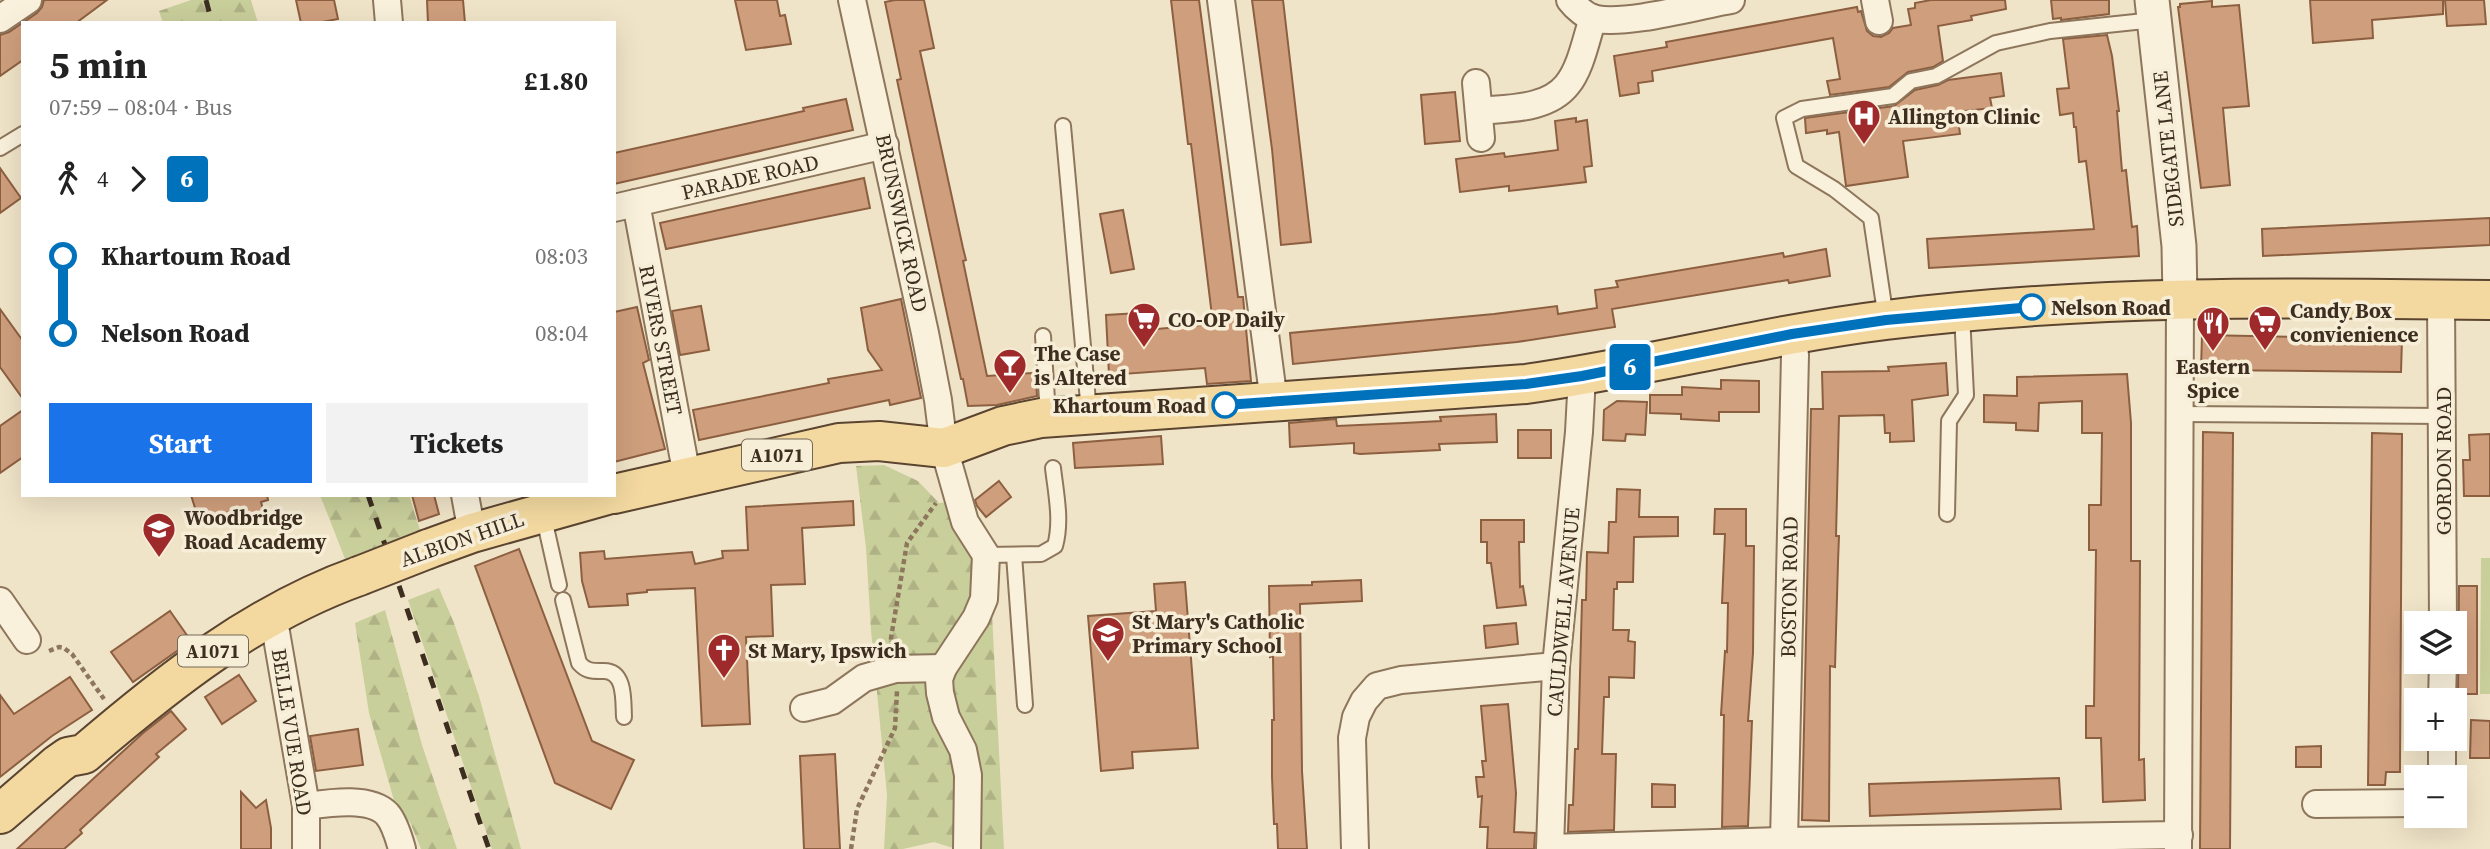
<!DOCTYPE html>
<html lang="en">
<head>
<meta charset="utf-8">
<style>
	body { margin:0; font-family:"Source Serif 4",serif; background:#f2f2f2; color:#222; height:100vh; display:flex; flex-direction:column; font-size:26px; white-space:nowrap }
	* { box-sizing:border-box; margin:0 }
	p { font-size:23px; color:#767676 }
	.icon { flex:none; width:38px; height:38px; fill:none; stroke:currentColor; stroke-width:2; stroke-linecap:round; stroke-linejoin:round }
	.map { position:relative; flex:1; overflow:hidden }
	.panel { position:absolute; left:21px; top:21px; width:595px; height:476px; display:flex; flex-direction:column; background:#fff; border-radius:0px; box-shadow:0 7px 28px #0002 }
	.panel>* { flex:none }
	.badge { padding:0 14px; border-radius:5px; font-size:24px; line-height:46px }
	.tools { position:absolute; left:2404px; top:611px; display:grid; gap:14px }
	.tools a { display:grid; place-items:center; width:63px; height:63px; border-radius:0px; background:#fff; box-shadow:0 7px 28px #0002; font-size:35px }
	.map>.badge { position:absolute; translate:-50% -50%; box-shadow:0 0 0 4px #fff }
	.legs { display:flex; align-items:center; gap:10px; height:77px; padding:0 28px; font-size:23px }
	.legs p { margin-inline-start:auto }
	.headline { display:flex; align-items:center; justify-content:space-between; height:119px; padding:0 28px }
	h1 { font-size:38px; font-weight:700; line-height:52px }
	.button { display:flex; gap:14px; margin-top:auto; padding:14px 28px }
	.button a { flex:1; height:80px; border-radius:0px; background:#1a73e8; color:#fff; font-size:28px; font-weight:700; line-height:80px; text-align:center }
	.button a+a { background:#f2f2f2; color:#222 }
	ul { padding:0 28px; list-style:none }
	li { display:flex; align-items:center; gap:24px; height:77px; font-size:26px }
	li i { display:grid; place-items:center; width:10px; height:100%; margin:0 9px; background:currentColor }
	li i::after { content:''; width:18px; height:18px; margin:-9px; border:5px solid; border-radius:50%; background:#fff }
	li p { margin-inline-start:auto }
	li:first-child i { background:linear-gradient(#0000 50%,currentColor 0) }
	li:last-child i { background:linear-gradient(currentColor 50%,#0000 0) }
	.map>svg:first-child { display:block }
	.forest { fill:url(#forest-firs) }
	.pitch { fill:#c9cf9b }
	.building { fill:#cf9f7d; stroke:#8d5f41; stroke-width:2 }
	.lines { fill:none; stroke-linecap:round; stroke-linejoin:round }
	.service-casing { stroke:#8d765c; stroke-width:18 }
	.minor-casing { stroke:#8d765c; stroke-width:30 }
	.tertiary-casing { stroke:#8d765c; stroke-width:37 }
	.primary-casing { stroke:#5b4430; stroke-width:42 }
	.path { stroke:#8d765c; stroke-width:4.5; stroke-dasharray:5 3.5; stroke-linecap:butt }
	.service { stroke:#faf1dc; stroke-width:14 }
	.minor { stroke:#faf1dc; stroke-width:26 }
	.tertiary { stroke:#faf1dc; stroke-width:33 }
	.primary { stroke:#f3d9a0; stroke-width:38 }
	.rail { stroke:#3d2e20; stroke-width:5; stroke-dasharray:12 12; stroke-linecap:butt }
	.primary-bridge-casing { stroke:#5b4430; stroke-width:42; stroke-linecap:butt }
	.primary-bridge { stroke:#f3d9a0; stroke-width:38 }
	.line-1-casing { stroke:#fff; stroke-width:16 }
	.line-1 { stroke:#0072bc; stroke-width:10 }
	.stop-1-dot { fill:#fff; stroke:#0072bc; stroke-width:3.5 }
	.labels { text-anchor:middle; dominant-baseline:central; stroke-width:7; stroke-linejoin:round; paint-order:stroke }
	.shield { fill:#f7eed8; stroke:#756857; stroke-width:2 }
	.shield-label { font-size:19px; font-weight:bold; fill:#3d2e20 }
	.poi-label { font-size:21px; font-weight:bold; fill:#3d2e20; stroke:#f7eed8; text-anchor:start }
	.street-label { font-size:21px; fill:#3d2e20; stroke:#f7eed8 }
	.stop-label { font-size:21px; font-weight:bold; fill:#3d2e20; stroke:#f7eed8; text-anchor:start }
</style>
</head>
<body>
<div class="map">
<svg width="2490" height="849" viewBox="0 0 2490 849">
	<defs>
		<pattern id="forest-firs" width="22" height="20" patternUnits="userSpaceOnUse" patternTransform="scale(1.75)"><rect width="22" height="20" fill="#c9cf9b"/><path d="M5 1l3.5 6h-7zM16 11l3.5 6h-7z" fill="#aeb285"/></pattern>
	</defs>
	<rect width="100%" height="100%" fill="#f0e4c8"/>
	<g class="forest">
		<path d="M191 0H251L258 23H163L159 11Z"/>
		<path d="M884 465 918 481 939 503 969 499 988 535 1004 849H956L934 842 903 849H884L887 795 871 631 866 548 856 466Z"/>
		<path d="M320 495H409L420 530 345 559Z"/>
		<path d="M439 588 454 623 479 696 521 849H492L408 600Z"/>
		<path d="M385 610 422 745 457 849H421L410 822 397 811 369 713 355 623Z"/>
	</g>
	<path class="pitch" d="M2481 558H2490V694H2480Z"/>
	<g class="building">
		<path d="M44 0H107L76 23H23V60L0 76V35L9 32 37 13 42 7Z"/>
		<path d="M296 0H334L338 19 317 23H301Z"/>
		<path d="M427 0H463L465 23H428Z"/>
		<path d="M735 0H777L780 16 785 15 791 44 746 50Z"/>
		<path d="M895 0H924L934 48 920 51 963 248 966 260 963 261 987 376 1032 373V378H1036L1037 396 997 405 968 406 963 379H961L897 80 901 79 885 2Z"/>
		<path d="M1171 0H1199L1238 297H1243L1251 381 1207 384 1205 368 1109 375 1106 315 1156 312 1157 329 1201 325 1200 318 1212 316 1191 144H1188Z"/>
		<path d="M1252 0H1283L1311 242 1281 245 1272 149Z"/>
		<path d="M1931 0H2005L2006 9 1971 16 1972 20 1938 26 1943 61 1933 67 1908 72 1889 87 1830 95 1827 81 1840 79 1833 38 1652 71 1653 81 1638 83 1639 93 1620 96 1614 56 1667 47 1666 42 1857 7 1858 12 1861 11 1867 31 1873 36 1881 37 1889 33 1893 28 1911 25 1908 9 1915 8V3Z"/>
		<path d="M2051 0H2109V14L2061 20V18L2053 19Z"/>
		<path d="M2310 0H2443V14L2372 20 2373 38 2313 43Z"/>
		<path d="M2445 0H2484L2486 24 2447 26Z"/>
		<path d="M2212 1V7L2239 5 2249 106 2223 108 2230 185 2201 188 2178 7H2180V4Z"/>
		<path d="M2107 35 2112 56 2119 111H2117L2122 171 2126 170 2132 227 2137 226 2139 256 1929 268 1927 239 2094 229 2086 161 2079 162 2076 127H2074L2073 113 2060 115 2057 89 2069 88 2063 39Z"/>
		<path d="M2001 73 2004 96 1990 98 1992 108 1957 112 1960 134 1903 141 1908 177 1846 186 1839 132 1827 134V130L1806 133 1805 118 1894 106 1915 90 1938 85 1948 80Z"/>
		<path d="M1455 92 1460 141 1425 144 1421 95Z"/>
		<path d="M846 99 853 130 614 184V153L804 111 803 108Z"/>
		<path d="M1576 118V122L1587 120 1592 166 1584 167 1586 182 1509 191V186L1460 192 1456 159 1504 153 1505 157 1558 150 1555 121Z"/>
		<path d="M0 168 21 198 0 213Z"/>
		<path d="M864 178 870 208 666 249 660 223Z"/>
		<path d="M1123 210 1134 269 1111 273 1100 214Z"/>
		<path d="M2490 218V245L2263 256 2262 229Z"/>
		<path d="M1826 249 1830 276 1789 283 1788 280 1612 309 1615 327 1517 342 1293 364 1290 333 1494 314 1557 306 1558 314 1597 308 1595 290 1618 287 1616 281 1783 253 1784 257Z"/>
		<path d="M901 299 921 398 890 405 889 400 699 440 693 410 829 383 828 379 882 370 868 350 861 308Z"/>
		<path d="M701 306 709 350 680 355 672 311Z"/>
		<path d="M637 307 649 360 643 363 665 449 614 462V312Z"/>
		<path d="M0 309 23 341V399L0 367Z"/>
		<path d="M2202 335 2402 339 2401 372 2201 370Z"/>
		<path d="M1946 363 1948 395 1912 400 1914 441 1890 442V433H1885L1884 415 1839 416 1836 536H1839L1838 562 1835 667 1830 666 1829 821 1802 820 1811 409H1823L1822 372 1889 371 1888 367Z"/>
		<path d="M2127 374 2131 423V561H2140L2139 760 2144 759 2145 800 2103 802 2101 738H2086V706H2094L2096 550H2089V505H2101L2102 433H2082V401L2039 403 2038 431 2016 430V423L1984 422V395L2017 396V377Z"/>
		<path d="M1721 380 1759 381V412H1719V421L1681 419V414L1650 413V395H1682V387L1721 389Z"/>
		<path d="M1617 401 1647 402 1645 435 1626 434 1625 441 1603 440 1604 410Z"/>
		<path d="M23 410V457L0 473V426Z"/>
		<path d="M1496 414 1497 442 1439 444 1440 450 1360 454 1354 453V443L1290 447 1289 423 1336 419 1337 426 1404 423 1441 421 1440 417Z"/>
		<rect x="1518" y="430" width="33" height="28"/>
		<path d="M2203 432 2233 433 2230 849H2200Z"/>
		<path d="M2372 433 2402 434 2400 772H2386L2385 785H2368Z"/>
		<path d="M2490 434V496H2464L2463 460H2470L2469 435Z"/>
		<path d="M1161 436 1163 464 1075 468 1073 443Z"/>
		<path d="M999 481 1011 497 986 517 977 506 975 500Z"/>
		<path d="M1617 489 1640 490 1639 517H1678V536L1634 537 1633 582H1617V589H1614L1613 630H1629L1628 641 1635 642 1634 678 1609 677V697H1604L1602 754H1616L1614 830 1568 832 1569 805H1573L1575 749H1578L1582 600H1586L1587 552 1608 553 1609 522H1616Z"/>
		<path d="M191 495H267L268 500 261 502 265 517 241 524 236 510 199 521Z"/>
		<path d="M412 495H434L439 514 419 521Z"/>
		<path d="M853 501 854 525 802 528 805 584 771 585 773 636 746 637 750 724 702 726 695 588 647 590V592L627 594 628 605 589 607 582 581 580 553 604 551 605 559 692 552 695 564 723 558 722 551 748 550 746 507Z"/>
		<path d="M1715 509H1746V546H1754L1753 653 1748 721H1752L1748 826 1722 827 1724 715H1721L1725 651 1727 652 1728 603H1722L1725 534H1714Z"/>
		<path d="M1481 520H1524V542H1519L1520 587 1523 586 1526 605 1497 608 1491 563H1487V542H1481Z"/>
		<path d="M519 549 592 741 634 760 611 809 555 783 475 566Z"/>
		<path d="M1361 580 1362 601 1300 604 1302 771 1307 849H1278L1277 824H1274L1272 777V720H1274L1273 656 1270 657 1269 586 1312 585V582Z"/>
		<path d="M1185 582 1198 748 1132 752 1133 768 1101 771 1088 616 1156 611 1154 584Z"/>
		<path d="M2459 586H2477V694H2458Z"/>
		<path d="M170 611 191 641 133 682 111 652Z"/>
		<path d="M1516 623 1518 644 1486 648 1484 626Z"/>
		<path d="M239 675 256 701 222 724 205 697Z"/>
		<path d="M70 677 92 710 52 736 0 777V695L14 714Z"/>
		<path d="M1508 704 1516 793 1514 832 1535 833 1534 849H1487L1488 827H1480L1482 796 1478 797 1476 777H1484L1482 761H1486L1481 706Z"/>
		<path d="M171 711 186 729 156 754 159 757 80 830 82 833 71 843 64 849H17L143 733Z"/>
		<path d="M2471 720 2490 721V758H2470Z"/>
		<path d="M358 729 363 765 316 771 310 736Z"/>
		<path d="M2321 746V767H2296V747Z"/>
		<path d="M835 754 840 849H804L800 756Z"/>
		<path d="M2059 778 2061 809 1870 816 1869 784Z"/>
		<path d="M1652 784 1675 785V807H1652Z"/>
		<path d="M241 792 256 808 266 800 271 828V849H241Z"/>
	</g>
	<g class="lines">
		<defs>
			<g id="service">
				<path d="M1063 126 1089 412"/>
				<path d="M0 148 23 134"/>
				<path d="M1886 319 1871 218 1834 189 1796 166 1784 118 1802 109 1893 96 1911 81 1936 76 1996 43 2050 31 2154 20"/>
				<path d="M1043 336 1048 416"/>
				<path d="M2178 414 2443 416"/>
				<path d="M543 514 559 585"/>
				<path d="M1947 514 1949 421 1966 395 1962 314"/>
				<path d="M986 555 1041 554 1055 546C1062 521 1056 494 1053 468"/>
				<path d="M1014 555 1025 705"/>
				<path d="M563 600 579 663C587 672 593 671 604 671 626 671 623 702 624 717"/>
			</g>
			<g id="minor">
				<path d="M387 0 389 23"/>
				<path d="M852 0 925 333 938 400 944 448 965 522 986 555 984 599 976 618 943 668 939 679 940 693 946 717 963 750 968 775 967 849"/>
				<path d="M1221 0 1274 402"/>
				<path d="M1570 0C1576 8 1587 17 1596 19 1628 25 1696 6 1731 0"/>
				<path d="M1875 0 1879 21"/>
				<path d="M0 19 28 0"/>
				<path d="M1476 83 1481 138"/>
				<path d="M1479 111C1507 108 1547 110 1567 85 1581 68 1586 39 1593 18"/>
				<path d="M636 203 687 476"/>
				<path d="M614 208 885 145"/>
				<path d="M2441 299 2443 623"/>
				<path d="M465 495 472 533"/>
				<path d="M0 601 27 640"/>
				<path d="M270 616 276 632 306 806V849"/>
				<path d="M2442 700 2443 662"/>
				<path d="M804 708 832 701 864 678 895 669 943 668"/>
				<path d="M2442 777V738"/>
				<path d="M2316 804 2417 803"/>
				<path d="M306 806C328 803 370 796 387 814 394 822 399 838 402 849"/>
				<path d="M1784 841 1795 355 1792 334"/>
				<path d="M1550 848 1784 841 2179 835"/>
				<path d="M1355 849 1352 738 1356 717 1364 701 1377 686 1401 680 1556 666"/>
				<path d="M1550 849 1556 666 1579 432 1582 376"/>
				<path d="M2178 849 2180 298"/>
			</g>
			<path id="tertiary" d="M2152 0 2179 246 2180 298"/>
			<g id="primary">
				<path d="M614 494 839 443 879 441 944 448 1003 426 1041 418 1526 384C1647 367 1765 335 1886 320 2086 295 2289 297 2490 300"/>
				<path d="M428 549 472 533 607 495"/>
				<path d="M0 814 58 764 68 757 84 754C168 682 255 613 359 576"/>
			</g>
		</defs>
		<use href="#service" class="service-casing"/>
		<use href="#minor" class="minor-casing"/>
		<use href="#tertiary" class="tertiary-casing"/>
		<use href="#primary" class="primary-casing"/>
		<g class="path">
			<path d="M892 648 891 638 907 543 936 503"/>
			<path d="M49 651 59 647 64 648 72 654 104 699"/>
			<path d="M851 849 857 809 895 728 897 691"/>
		</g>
		<use href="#service" class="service"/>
		<use href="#minor" class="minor"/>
		<use href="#tertiary" class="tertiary"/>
		<use href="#primary" class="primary"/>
		<g class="rail">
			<path d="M206 0 212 23"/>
			<path d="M368 495 489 849"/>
		</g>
		<defs>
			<path id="primary-bridge" d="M359 576 428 549"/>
		</defs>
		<use href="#primary-bridge" class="primary-bridge-casing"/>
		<use href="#primary-bridge" class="primary-bridge"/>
	</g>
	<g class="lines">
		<defs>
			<path id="line-1" d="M1225 405 1526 384 1582 376 1792 334 1886 320 2032 307"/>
		</defs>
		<use href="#line-1" class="line-1-casing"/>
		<use href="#line-1" class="line-1"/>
	</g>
	<defs>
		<symbol id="hospital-pin" viewBox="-11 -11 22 30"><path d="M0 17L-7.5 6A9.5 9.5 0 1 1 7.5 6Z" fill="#9e2a2b" stroke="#f7eed8"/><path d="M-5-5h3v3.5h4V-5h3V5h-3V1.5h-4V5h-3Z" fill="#fff"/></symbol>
		<symbol id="supermarket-pin" viewBox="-11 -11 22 30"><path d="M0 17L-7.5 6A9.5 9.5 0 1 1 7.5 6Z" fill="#9e2a2b" stroke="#f7eed8"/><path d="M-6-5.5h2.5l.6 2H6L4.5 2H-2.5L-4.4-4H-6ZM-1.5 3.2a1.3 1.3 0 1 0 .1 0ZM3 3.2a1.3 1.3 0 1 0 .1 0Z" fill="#fff"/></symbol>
		<symbol id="restaurant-pin" viewBox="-11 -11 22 30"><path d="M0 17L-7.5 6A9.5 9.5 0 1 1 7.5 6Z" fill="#9e2a2b" stroke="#f7eed8"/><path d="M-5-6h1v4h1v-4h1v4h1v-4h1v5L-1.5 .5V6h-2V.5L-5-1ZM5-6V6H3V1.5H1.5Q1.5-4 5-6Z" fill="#fff"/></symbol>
		<symbol id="bar-pin" viewBox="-11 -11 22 30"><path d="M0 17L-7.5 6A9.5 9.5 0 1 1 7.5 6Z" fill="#9e2a2b" stroke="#f7eed8"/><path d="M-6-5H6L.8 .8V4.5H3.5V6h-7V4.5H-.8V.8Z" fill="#fff"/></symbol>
		<symbol id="school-pin" viewBox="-11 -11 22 30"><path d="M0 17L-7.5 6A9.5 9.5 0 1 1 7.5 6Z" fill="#9e2a2b" stroke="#f7eed8"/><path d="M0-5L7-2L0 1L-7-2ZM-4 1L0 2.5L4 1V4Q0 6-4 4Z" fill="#fff"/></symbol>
		<symbol id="church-pin" viewBox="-11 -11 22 30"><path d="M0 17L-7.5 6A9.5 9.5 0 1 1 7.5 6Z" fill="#9e2a2b" stroke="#f7eed8"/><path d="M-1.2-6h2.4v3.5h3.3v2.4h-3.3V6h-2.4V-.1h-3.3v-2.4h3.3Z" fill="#fff"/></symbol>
	</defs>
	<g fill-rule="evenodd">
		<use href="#hospital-pin" x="1845" y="97" width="38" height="52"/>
		<use href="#supermarket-pin" x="1125" y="300" width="38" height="52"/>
		<use href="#supermarket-pin" x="2246" y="303" width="38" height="52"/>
		<use href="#restaurant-pin" x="2194" y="304" width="38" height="52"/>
		<use href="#bar-pin" x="991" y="346" width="38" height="52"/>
		<use href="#school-pin" x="140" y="510" width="38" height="52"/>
		<use href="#school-pin" x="1089" y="614" width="38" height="52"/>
		<use href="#church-pin" x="705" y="631" width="38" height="52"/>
	</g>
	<g class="stop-1-dot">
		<circle cx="2032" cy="307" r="12"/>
		<circle cx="1225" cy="405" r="12"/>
	</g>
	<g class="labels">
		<g class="shield">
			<rect x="742" y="439.5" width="70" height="31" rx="5"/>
			<rect x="178" y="635.5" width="70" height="31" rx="5"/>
		</g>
		<g class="shield-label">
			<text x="777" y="455">A1071</text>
			<text x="213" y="651">A1071</text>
		</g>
		<g class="poi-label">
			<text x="1888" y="116">Allington Clinic</text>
			<text x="2290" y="310">Candy Box<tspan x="2290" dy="24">convienience</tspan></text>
			<text x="1168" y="319">CO-OP Daily</text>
			<text x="1034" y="353">The Case<tspan x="1034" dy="24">is Altered</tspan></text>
			<text x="2213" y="366" text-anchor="middle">Eastern<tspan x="2213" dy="24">Spice</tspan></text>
			<text x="184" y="517">Woodbridge<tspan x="184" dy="24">Road Academy</tspan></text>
			<text x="1132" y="621">St Mary's Catholic<tspan x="1132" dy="24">Primary School</tspan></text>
			<text x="748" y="650">St Mary, Ipswich</text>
		</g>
		<g class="street-label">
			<text transform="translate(2168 149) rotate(-96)">SIDEGATE LANE</text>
			<text transform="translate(750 177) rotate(-13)">PARADE ROAD</text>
			<text transform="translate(902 223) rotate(78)">BRUNSWICK ROAD</text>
			<text transform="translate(661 340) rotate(79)">RIVERS STREET</text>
			<text transform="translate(2443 461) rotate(-90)">GORDON ROAD</text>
			<text transform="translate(462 539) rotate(-19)">ALBION HILL</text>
			<text transform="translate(1789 587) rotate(-89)">BOSTON ROAD</text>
			<text transform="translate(1563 612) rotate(-85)">CAULDWELL AVENUE</text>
			<text transform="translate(292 732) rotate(81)">BELLE VUE ROAD</text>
		</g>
		<g class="stop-label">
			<text x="2051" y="307">Nelson Road</text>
			<text x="1206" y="405" text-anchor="end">Khartoum Road</text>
		</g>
	</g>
</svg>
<div class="tools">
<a><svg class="icon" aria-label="layers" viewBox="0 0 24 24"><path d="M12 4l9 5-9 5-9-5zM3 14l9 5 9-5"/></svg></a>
<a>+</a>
<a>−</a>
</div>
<b class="badge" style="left:1630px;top:367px;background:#0072bc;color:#fff">6</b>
<section class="panel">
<div class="headline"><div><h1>5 min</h1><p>07:59 – 08:04 · Bus</p></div><b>£1.80</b></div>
<div class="legs"><svg class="icon" aria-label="walk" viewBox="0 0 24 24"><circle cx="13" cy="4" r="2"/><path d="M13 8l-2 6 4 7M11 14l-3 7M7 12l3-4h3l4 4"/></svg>4<svg class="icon" aria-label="forward" viewBox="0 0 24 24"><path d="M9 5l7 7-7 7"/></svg><b class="badge" style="background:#0072bc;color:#fff">6</b></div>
<ul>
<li><i style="color:#0072bc"></i><b>Khartoum Road</b><p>08:03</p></li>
<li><i style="color:#0072bc"></i><b>Nelson Road</b><p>08:04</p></li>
</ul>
<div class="button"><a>Start</a><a>Tickets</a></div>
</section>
</div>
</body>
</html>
